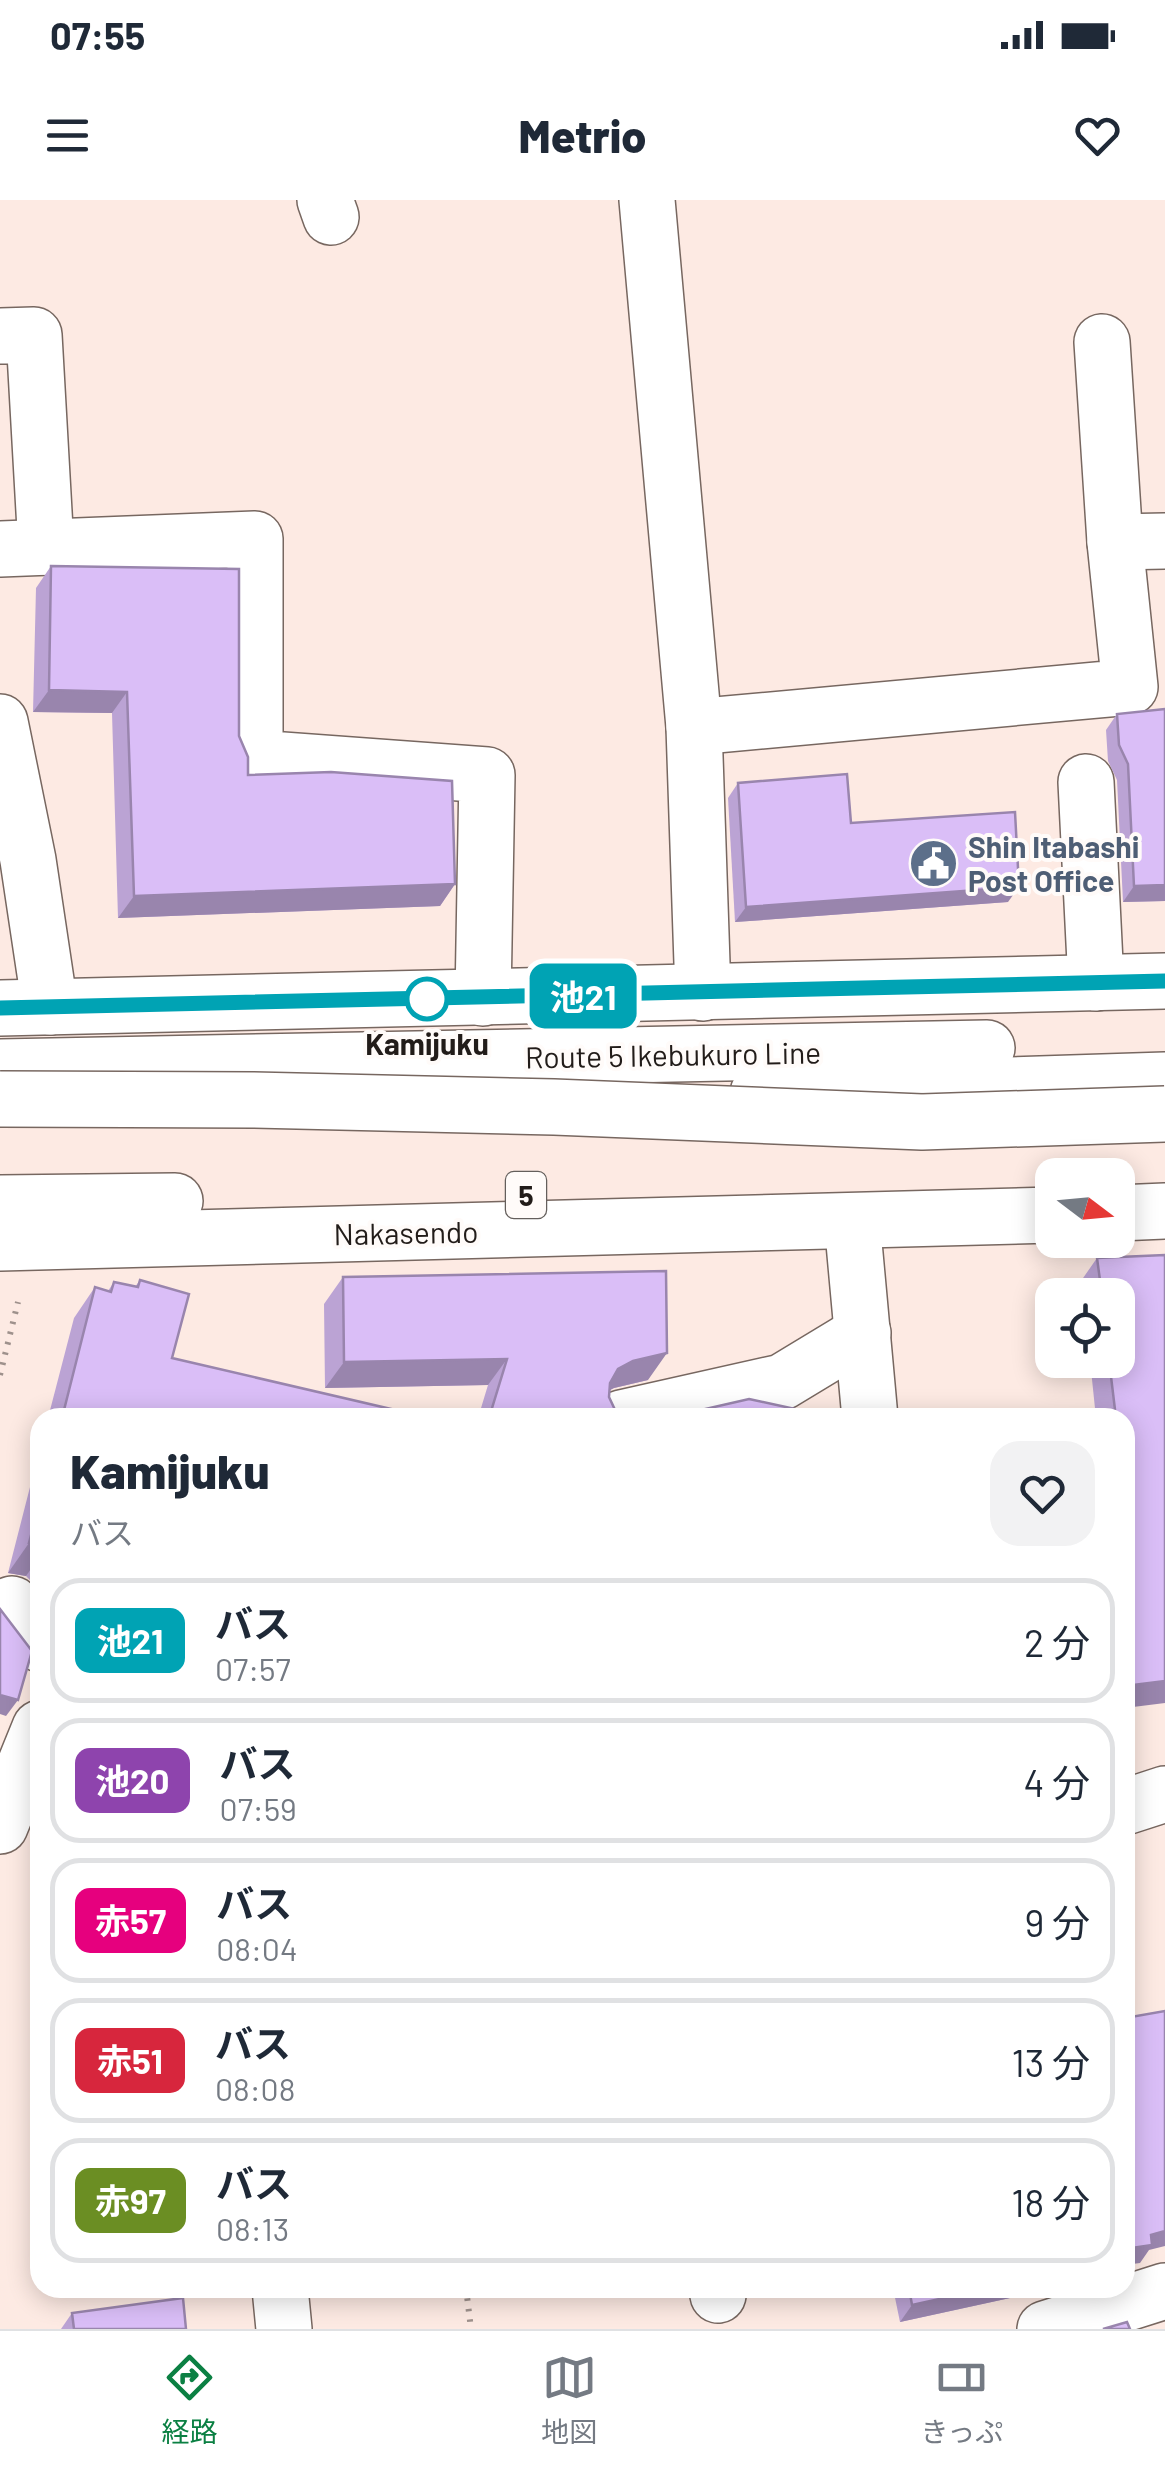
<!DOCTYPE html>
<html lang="ja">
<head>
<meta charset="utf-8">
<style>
	body { margin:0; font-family:Barlow,"Noto Sans JP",sans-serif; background:#f2f2f3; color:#1f2937; height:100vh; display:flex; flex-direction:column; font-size:38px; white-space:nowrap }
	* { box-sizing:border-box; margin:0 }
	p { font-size:32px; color:#747a83 }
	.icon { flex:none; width:55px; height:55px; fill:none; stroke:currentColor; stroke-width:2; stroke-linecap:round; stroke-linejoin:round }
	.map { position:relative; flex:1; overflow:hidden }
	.sheet { position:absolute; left:30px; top:1208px; width:1105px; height:890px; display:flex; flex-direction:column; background:#fff; border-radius:30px; box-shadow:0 5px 25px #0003 }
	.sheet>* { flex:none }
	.badge { padding:0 20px; border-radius:15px; font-size:35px; line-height:65px }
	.needle { width:65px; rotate:106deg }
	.fabs { position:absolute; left:1035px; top:958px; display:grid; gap:20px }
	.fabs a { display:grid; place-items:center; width:100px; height:100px; border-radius:20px; background:#fff; box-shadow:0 5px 25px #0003; font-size:50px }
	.map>.badge { position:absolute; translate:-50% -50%; box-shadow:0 0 0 5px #fff }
	.round { display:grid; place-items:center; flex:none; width:105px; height:105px; border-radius:30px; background:#f2f2f3 }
	.summary { display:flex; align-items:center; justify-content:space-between; height:170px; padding:0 40px }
	h1 { font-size:48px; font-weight:800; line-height:75px }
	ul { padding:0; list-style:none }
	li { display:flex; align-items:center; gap:30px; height:125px; margin:0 20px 15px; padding:0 20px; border:5px solid #e0e1e3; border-radius:30px }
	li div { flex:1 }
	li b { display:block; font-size:38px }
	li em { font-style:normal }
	li .badge { min-width:110px; font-weight:700; text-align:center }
	.status { display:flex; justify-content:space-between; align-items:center; height:70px; padding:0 50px; background:#fff; direction:ltr }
	.status svg { height:28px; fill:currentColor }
	header { display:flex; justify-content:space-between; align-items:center; height:130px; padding:0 40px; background:#fff; font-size:45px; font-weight:800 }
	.tabs { display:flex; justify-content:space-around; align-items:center; height:140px; border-top:2px solid #e0e1e3; background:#fff; font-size:28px; color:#747a83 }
	.tabs a { display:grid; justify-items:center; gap:5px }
	.tabs .on { color:#0b8043 }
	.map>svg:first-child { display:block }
	.pier { fill:#fdeae3 }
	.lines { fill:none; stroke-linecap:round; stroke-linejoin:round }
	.minor-casing { stroke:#776760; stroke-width:58 }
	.highway-casing { stroke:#776760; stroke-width:58 }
	.path { stroke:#9e918c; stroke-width:6; stroke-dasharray:2.5 8; stroke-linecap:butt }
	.minor { stroke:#fff; stroke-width:55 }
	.highway { stroke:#fff; stroke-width:55 }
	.highway-bridge-casing { stroke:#776760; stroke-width:58; stroke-linecap:butt }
	.highway-bridge { stroke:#fff; stroke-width:55 }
	.wall { fill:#bba3d4 }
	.shaded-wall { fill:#9985ad }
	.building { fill:#dabef7; stroke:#9985ad; stroke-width:2.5 }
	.line-casing { stroke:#fff; stroke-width:22 }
	.line { stroke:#00a3b4; stroke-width:15 }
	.stop-dot { fill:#fff; stroke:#00a3b4; stroke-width:5 }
	.labels { text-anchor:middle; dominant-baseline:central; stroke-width:8; stroke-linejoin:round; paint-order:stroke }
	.shield { fill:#fffbf9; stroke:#645f5c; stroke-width:2.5 }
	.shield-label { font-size:28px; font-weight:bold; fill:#221c19 }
	.service-label { font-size:30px; font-weight:bold; fill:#4e5e75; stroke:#fffbf9; text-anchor:start }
	.stop-label { font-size:30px; font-weight:bold; fill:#221c19; stroke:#fffbf9 }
	.street-label { font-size:30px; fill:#221c19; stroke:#fffbf9 }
</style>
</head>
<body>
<div class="status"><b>07:55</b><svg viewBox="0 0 49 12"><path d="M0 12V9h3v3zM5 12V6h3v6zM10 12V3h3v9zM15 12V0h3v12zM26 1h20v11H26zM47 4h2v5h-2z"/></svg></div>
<header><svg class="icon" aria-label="menu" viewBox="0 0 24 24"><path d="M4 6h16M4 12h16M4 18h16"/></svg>Metrio<svg class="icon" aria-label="heart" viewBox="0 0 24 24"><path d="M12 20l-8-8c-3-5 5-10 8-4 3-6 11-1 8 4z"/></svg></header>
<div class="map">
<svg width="1165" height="2129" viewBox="0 0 1165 2129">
	<rect width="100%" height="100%" fill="#fdeae3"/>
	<path class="pier" d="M20 729 5 919 0 924V730Z"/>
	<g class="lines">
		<defs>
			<g id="minor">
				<path d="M325 0 331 17"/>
				<path d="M647 0 694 527 703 793"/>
				<path d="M0 136 34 135 46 347"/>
				<path d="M1115 342 1165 341"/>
				<path d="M0 349 255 339V558L487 575 483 798"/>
				<path d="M0 522 28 660 50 807"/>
				<path d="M694 527 1130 487 1115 342 1102 142"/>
				<path d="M1086 582 1096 783"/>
				<path d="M852 1021 870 1218"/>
				<path d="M621 1218 782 1182 863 1133"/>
				<path d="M12 1404 40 1444"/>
				<path d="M1125 1607 1165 1594"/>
				<path d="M0 1626 40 1528"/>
				<path d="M280 2088 284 2129"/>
				<path d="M717 2088 718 2095"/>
				<path d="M1045 2129 1165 2091"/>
			</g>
			<g id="highway">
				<path d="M0 808 1165 781"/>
				<path d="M0 867 987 848"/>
				<path d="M758 893 1165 880"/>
				<path d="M0 1003 175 1001"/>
				<path d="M1118 1013 1165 1011"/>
				<path d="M0 1043 1052 1015"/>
			</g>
		</defs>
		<use href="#minor" class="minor-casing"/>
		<use href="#highway" class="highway-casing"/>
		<g class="path">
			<path d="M0 1175 18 1102"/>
			<path d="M466 2088 471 2129"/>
		</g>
		<use href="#minor" class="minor"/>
		<use href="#highway" class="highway"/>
		<defs>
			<path id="highway-bridge" d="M0 899 254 900 554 907 922 922 1165 914"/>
		</defs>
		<use href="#highway-bridge" class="highway-bridge-casing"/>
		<use href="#highway-bridge" class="highway-bridge"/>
	</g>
	<g class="wall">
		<path d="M51 366 239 536 248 575 455 684 440 706 118 718 112 513 33 512 36 388Z"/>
		<path d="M1117 514 1165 701 1123 702 1117 580 1108 561 1106 530Z"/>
		<path d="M738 583 851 623 1008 702 735 722 728 598Z"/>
		<path d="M1165 1055 1125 1218H1096L1090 1160H1118V1095H1082L1081 1081 1097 1058Z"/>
		<path d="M343 1077 648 1180 614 1188 609 1190V1197L616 1212 625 1218H478L488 1185 325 1188 324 1104Z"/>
		<path d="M140 1080 172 1158 389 1218H48L74 1118 95 1087 108 1091 114 1082 135 1087Z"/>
		<path d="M40 1248V1390L26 1376 8 1373Z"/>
		<path d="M893 2088H1056L900 2122Z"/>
		<path d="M72 2113 186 2129H61Z"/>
	</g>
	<g class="shaded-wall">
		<path d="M49 490 127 492 112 513 33 512Z"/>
		<path d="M455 684 440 706 118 718 134 696Z"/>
		<path d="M1165 685V701L1123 702 1134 686Z"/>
		<path d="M1019 687 1008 702 735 722 746 707Z"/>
		<path d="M667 1153 648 1180 614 1188 599 1196 618 1169 633 1161Z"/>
		<path d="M507 1159 488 1185 325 1188 344 1162Z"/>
		<path d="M29 1343 40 1344V1356L26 1376 8 1373Z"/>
		<path d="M1165 1481V1503L1125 1508V1486Z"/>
		<path d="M0 1495 18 1500 6 1516 0 1514Z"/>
		<path d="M1165 2031V2046L1149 2050 1140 2063 1125 2065V2049L1151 2035Z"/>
		<path d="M990 2088H1056L900 2122 912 2105Z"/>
	</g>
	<g class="building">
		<path d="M51 366 239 369V536L248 557V575L331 572 452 581 455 684 134 696 127 492 49 490Z"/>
		<path d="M1165 509V685L1134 686 1128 564 1119 545 1117 514Z"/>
		<path d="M847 574 851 623 1015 612 1019 687 746 707 738 583Z"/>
		<path d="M1165 1055V1481L1125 1486V1218H1116L1109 1160H1118V1095H1102L1097 1058Z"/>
		<path d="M666 1071 667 1153 633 1161 618 1169 610 1183 609 1197 616 1212 625 1218H489L507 1159 344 1162 343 1077Z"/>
		<path d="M140 1080 189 1094 172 1158 391 1209 389 1218H62L95 1087 111 1092 114 1082 138 1087Z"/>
		<path d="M749 1199 804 1211 802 1218H666Z"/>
		<path d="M40 1301V1344L29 1343Z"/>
		<path d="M0 1409 32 1451 18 1500 0 1495Z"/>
		<path d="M1165 1811V2031L1151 2035 1152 2045 1125 2049V1818Z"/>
		<path d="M909 2088H990L912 2105Z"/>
		<path d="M183 2098 186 2129H74L72 2113Z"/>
		<path d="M1127 2122 1130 2129H1103Z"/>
	</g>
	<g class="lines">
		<defs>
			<path id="line" d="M0 808 1165 781"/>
		</defs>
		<use href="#line" class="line-casing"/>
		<use href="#line" class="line"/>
	</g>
	<defs>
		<symbol id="civic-disc" viewBox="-11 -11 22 22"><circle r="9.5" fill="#5c6f8a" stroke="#fffbf9"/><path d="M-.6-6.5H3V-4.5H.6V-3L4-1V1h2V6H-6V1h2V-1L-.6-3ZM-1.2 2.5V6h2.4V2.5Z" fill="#fff"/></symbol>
	</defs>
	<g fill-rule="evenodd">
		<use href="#civic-disc" x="906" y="636" width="55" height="55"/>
	</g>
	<circle class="stop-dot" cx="427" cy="799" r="20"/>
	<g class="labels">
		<rect class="shield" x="506" y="972" width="40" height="46" rx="8"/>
		<g class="shield-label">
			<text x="526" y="995">5</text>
		</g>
		<g class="service-label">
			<text x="968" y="646">Shin Itabashi<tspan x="968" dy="34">Post Office</tspan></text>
		</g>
		<g class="stop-label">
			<text x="427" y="843">Kamijuku</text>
		</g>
		<g class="street-label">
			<text transform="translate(673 854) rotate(-1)">Route 5 Ikebukuro Line</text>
			<text transform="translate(406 1032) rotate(-1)">Nakasendo</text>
		</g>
	</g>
</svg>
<div class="fabs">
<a><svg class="needle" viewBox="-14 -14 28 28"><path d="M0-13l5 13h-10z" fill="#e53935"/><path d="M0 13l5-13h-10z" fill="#747a83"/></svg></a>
<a><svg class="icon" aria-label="locate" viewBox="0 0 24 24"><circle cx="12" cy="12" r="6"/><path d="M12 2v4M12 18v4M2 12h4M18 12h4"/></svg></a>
</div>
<b class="badge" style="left:583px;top:796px;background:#00a3b4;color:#fff">池21</b>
<section class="sheet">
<div class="summary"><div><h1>Kamijuku</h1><p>バス</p></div><a class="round"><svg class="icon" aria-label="heart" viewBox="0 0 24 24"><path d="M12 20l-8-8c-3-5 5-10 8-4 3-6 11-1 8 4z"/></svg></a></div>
<ul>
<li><span class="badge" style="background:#00a3b4;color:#fff">池21</span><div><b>バス</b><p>07:57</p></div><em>2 分</em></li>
<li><span class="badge" style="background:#8e44ad;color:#fff">池20</span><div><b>バス</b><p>07:59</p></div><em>4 分</em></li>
<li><span class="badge" style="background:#e6007e;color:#fff">赤57</span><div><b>バス</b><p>08:04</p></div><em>9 分</em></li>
<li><span class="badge" style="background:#d7263d;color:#fff">赤51</span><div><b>バス</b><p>08:08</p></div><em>13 分</em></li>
<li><span class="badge" style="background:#6b8e23;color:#fff">赤97</span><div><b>バス</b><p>08:13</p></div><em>18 分</em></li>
</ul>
</section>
</div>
<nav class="tabs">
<a class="on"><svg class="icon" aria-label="directions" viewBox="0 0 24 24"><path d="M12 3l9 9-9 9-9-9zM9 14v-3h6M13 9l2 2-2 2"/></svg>経路</a>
<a><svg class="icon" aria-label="map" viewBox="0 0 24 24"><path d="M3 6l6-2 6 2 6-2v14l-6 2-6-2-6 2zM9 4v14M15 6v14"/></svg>地図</a>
<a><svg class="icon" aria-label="tickets" viewBox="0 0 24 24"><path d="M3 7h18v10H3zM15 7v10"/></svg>きっぷ</a>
</nav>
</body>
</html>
